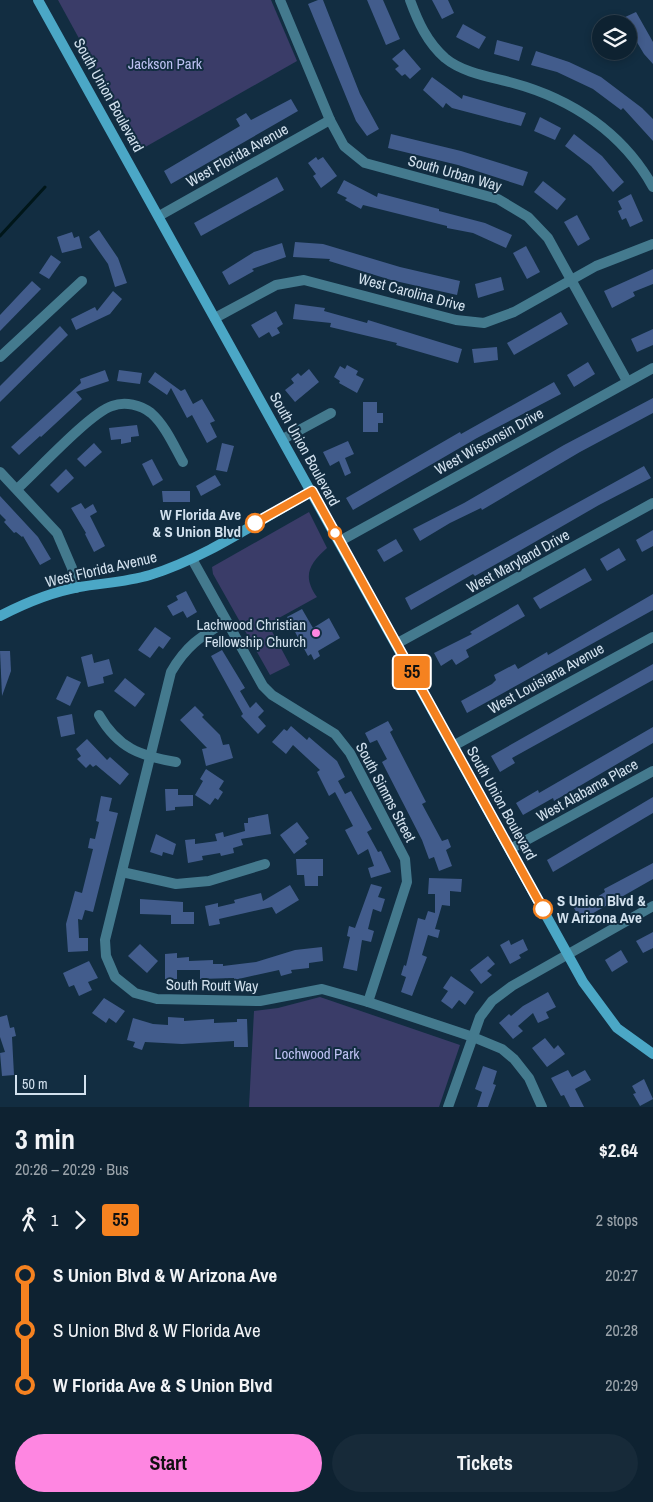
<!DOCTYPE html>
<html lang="en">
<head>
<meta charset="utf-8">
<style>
	body { margin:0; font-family:"Archivo Narrow",sans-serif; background:#172a39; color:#f1f3f6; height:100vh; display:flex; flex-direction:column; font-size:19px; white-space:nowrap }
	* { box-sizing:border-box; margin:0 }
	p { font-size:16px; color:#9ba4ab }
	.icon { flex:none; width:28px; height:28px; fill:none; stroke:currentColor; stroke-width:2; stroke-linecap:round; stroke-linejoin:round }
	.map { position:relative; height:1107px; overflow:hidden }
	.details { display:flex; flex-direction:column; background:#0e2231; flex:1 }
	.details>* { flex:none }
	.badge { padding:0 10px; border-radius:4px; font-size:18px; line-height:32px }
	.tools { position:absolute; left:592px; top:15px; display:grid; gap:10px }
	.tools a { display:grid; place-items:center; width:45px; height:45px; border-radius:50%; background:#0e2231; box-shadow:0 2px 8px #0003,0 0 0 1px #2e3f4d; font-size:25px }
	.scale { position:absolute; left:15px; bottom:12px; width:71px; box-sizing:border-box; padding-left:5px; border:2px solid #d2e1ee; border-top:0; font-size:14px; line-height:18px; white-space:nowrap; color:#d2e1ee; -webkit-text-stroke:4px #122d41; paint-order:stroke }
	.map>.badge { position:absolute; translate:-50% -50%; box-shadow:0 0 0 2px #fff }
	.legs { display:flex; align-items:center; gap:8px; height:55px; padding:0 15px; font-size:16px }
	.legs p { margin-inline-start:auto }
	.head { display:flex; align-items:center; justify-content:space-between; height:85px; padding:0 15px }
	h1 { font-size:28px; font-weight:800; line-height:38px }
	.cta { display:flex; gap:10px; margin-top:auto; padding:10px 15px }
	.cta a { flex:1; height:58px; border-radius:30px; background:#fe86e1; color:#111; font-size:20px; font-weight:800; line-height:58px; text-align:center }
	.cta a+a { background:#172a39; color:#f1f3f6 }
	ul { padding:0 15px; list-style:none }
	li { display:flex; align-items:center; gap:18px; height:55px; font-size:19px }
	li i { display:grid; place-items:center; width:8px; height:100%; margin:0 6px; background:currentColor }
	li i::after { content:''; width:12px; height:12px; margin:-6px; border:4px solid; border-radius:50%; background:#0e2231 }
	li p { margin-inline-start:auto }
	li:first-child i { background:linear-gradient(#0000 50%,currentColor 0) }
	li:last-child i { background:linear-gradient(currentColor 50%,#0000 0) }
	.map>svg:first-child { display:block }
	.green { fill:#3a3c68 }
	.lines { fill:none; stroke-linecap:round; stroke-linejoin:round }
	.stream { stroke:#001619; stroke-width:3 }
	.building { fill:#425c8c }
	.street { stroke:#447a8e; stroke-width:10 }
	.secondary { stroke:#4ba7c6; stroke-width:10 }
	.line-1-casing { stroke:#fff; stroke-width:11 }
	.line-1 { stroke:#f58220; stroke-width:8 }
	.stop-1-dot { fill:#fff; stroke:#f58220; stroke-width:2.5 }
	.poi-dot { fill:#fe86e1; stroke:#122d41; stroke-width:2 }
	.labels { text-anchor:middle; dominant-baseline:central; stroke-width:4; stroke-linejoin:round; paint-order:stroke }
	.park-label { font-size:15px; fill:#bdc1f2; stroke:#122d41 }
	.street-label { font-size:15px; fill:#d2e1ee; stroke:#122d41 }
	.stop-label { font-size:15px; font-weight:bold; fill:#d2e1ee; stroke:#122d41; text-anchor:end }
	.poi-label { font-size:15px; fill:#d2e1ee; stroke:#122d41; text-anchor:end }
</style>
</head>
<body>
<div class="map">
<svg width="653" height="1107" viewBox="0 0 653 1107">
	<rect width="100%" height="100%" fill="#122d41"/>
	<g class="green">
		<path d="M58 0H271L297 61 140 150Z"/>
		<path d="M309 512 327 548C309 564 302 576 317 597L268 624 290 665 270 675 213 574 212 567Z"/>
		<path d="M320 997 460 1045 439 1107H249L254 1011 278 1008Z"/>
	</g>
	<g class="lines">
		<path class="stream" d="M0 236 45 187"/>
	</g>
	<g class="building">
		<path d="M318 0H323L360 94 379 129 367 136 356 121 308 4Z"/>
		<path d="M367 0H383L400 39 386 45Z"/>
		<path d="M432 0H448L454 13 442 19Z"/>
		<path d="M636 12 653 42V64L644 54 629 29V24H626L623 18Z"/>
		<path d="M463 24 486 37 479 49 456 37Z"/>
		<path d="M497 40 523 47 519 61 494 54Z"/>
		<path d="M404 49 421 69 410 79 405 74 402 76 395 69 399 66 392 59Z"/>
		<path d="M536 51 569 62 601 77 642 108 653 119V141L623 108 621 110 593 89 557 72 531 65Z"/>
		<path d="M432 77 462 99 463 95 526 113 521 126 452 108 446 103 443 108 423 90Z"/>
		<path d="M291 99 298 111 171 184 164 171 240 126 236 119 246 113 251 120Z"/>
		<path d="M540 117 561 128 555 140 534 131Z"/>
		<path d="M391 134 461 151 528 172 523 186 458 165 388 148Z"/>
		<path d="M574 134 602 156 624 182 613 192 591 166 565 146Z"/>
		<path d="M316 157 318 160 323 157 337 176 321 188 313 176 316 174 308 163Z"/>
		<path d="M277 177 284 190 201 236 194 223Z"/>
		<path d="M344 180 377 197 378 193 439 209V211L485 223 512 235 506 248 473 233 447 228V226L363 205 361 209 345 200 347 198 337 193Z"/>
		<path d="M543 181 566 199 557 210 534 192Z"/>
		<path d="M631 194 643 221 630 227 626 218 622 220 618 211 622 209 618 201Z"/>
		<path d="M577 215 590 239 578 246 564 222Z"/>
		<path d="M99 230 118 258 127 283 115 287 108 264 89 237Z"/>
		<path d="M72 232 74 238 79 236 82 248 62 253 57 237Z"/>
		<path d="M295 242 323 244 400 267 460 281 457 295 391 280 329 261 330 259 293 257Z"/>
		<path d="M282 243 286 257 252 269 254 271 229 285 222 272 254 252Z"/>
		<path d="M526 246 540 272 527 279 513 253Z"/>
		<path d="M51 255 61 262 49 279 39 273Z"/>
		<path d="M653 269V284L633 292 635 296 612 308 604 291Z"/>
		<path d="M501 277 504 290 478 298 475 284Z"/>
		<path d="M32 281 41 289 0 331V315Z"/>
		<path d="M113 291 122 299 110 314 76 330 71 319 95 307 97 311Z"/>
		<path d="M295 304 325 308 324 311 367 323 368 320 462 349 458 363 396 345 397 343 330 327 331 323 293 319Z"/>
		<path d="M276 311 283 324 277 328 280 333 272 337 269 332 259 338 251 325Z"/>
		<path d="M561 312 568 324 514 355 507 343Z"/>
		<path d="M60 326 68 335 0 402V386Z"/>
		<path d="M653 329V345L637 352 631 339Z"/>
		<path d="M497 347 498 360 474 363 472 349Z"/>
		<path d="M588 362 595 374 574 387 567 375Z"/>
		<path d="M347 365 358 371 356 375 364 379 357 393 339 383 340 381 334 377 340 366 345 369Z"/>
		<path d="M309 369 319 382 295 402 285 390 294 383 291 379 298 373 301 376Z"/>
		<path d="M105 370 109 381 76 392 82 399 41 437 40 436 19 455 11 447 81 383 80 379Z"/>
		<path d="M119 370 142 373 140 384 117 381Z"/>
		<path d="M155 372 181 391 185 389 193 404 202 399 215 421 210 423 217 437 207 443 192 415 187 418 171 388 167 395 148 382Z"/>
		<path d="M554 382 561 394 477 438 353 510 346 498 460 432 461 434Z"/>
		<path d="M653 398V413L580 452 482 510 481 508 450 523 420 541 413 529 464 503 564 445Z"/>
		<path d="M363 402H377V413H383V423H378V432H363Z"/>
		<path d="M137 425 139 436 131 437V442L121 444V439L111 440 109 428Z"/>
		<path d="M348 441 354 454 345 458 351 473 345 476 339 461 330 466 323 452Z"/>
		<path d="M94 443 102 452 85 467 77 459Z"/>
		<path d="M222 443 234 446 227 472 216 470Z"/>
		<path d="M152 459 163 480 153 486 142 464Z"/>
		<path d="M644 466 651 478 599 505 507 558 475 576 473 574 411 610 405 598Z"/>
		<path d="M66 469 74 478 58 493 50 485Z"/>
		<path d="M215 475 221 485 201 496 196 486Z"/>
		<path d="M162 491H190V502H163Z"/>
		<path d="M0 496 38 537 51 559 40 565 23 536 22 537 16 532 14 533 4 522 6 520 0 514Z"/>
		<path d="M81 503 85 509 93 504 97 512 90 516 105 546 94 552 85 534 86 533 71 508Z"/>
		<path d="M653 530V546L642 552 636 540Z"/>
		<path d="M396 539 403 551 384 562 377 550Z"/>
		<path d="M619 548 626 560 607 571 600 559Z"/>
		<path d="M585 568 592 580 540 609 533 598Z"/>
		<path d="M186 591 197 612 187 618 183 611 173 616 167 606 178 600 176 596Z"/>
		<path d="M653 594V610L467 713 461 701 492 684 496 680 494 675 515 664 518 669 547 652 548 655Z"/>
		<path d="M518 604 525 616 466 650 469 657 456 665 452 659 441 666 434 653 472 634 470 632Z"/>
		<path d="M302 609 313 628 329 618 340 638 318 651 320 656 314 660 311 654 308 656 287 617Z"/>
		<path d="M155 627 171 638 163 649 159 646 150 658 138 650Z"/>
		<path d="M222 650 245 688 240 691 250 708 256 702 264 711 258 717 266 726 258 734 241 716 243 714 211 656Z"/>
		<path d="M0 651H10L11 671 2 696Z"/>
		<path d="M92 654 94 663 109 659 113 674 103 677 104 683 88 687 81 657Z"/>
		<path d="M653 664V680L512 758 515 763 500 772 491 756Z"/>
		<path d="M67 676 81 682 70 706 56 699Z"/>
		<path d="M125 678 145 694 135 707 114 691Z"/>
		<path d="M195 706 204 715 202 717 220 735 223 745 229 744 233 758 206 766 202 749 207 748 180 720Z"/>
		<path d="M72 714 75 734 61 737 57 717Z"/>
		<path d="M388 721 393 730 390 732 426 802 422 804 442 841 448 839 451 847 446 850 452 866 439 871 434 857 429 859 422 840 382 762 387 759 377 740 370 743 365 733Z"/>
		<path d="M291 726 307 740 309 737 337 761 345 777 338 781 345 794 351 791 372 829 367 832 378 852 381 851 391 872 371 878 368 868 374 866 368 849 358 855 345 830 353 826 335 792 329 796 317 772 320 770 293 745 286 754 272 742 284 729 287 731Z"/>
		<path d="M653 727V743L554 801 553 798 523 815 516 803 538 790 539 793Z"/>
		<path d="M87 739 107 760 110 757 129 774 120 785 96 765 93 767 90 764 86 768 77 759 81 756 76 749Z"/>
		<path d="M206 769 224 781 219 789 223 792 218 800 215 798 210 805 195 795 203 781 200 779Z"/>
		<path d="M165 789H178V795H193V806L175 807V810L166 811Z"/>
		<path d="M101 796 112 798 109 811 118 813 93 912 85 910 82 920 78 919 79 938H88V951L68 952 66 924 75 891 82 893 93 849 88 848 90 838 95 839 99 822 96 821Z"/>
		<path d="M653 797V813L553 872 547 860Z"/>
		<path d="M268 814 271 834 241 839 243 845 233 848 234 853 221 856 220 853 202 856 203 860 188 863 185 840 195 839V844L217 841 215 834 223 832 224 837 245 831 244 823H248V818Z"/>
		<path d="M297 822 309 838 305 841 307 844 294 854 280 835Z"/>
		<path d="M156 834 176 844 173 855 163 852 162 856 150 852Z"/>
		<path d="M296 859H323V876H318V886H305L304 875H297Z"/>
		<path d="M653 863V879L581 920 574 908 591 898 592 900 605 892 604 889Z"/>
		<path d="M429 878 462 879 461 892 450 891V906L442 905 435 929 440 930 438 938 428 935 422 955 427 957 412 996 401 992 406 977 401 975 404 965 406 966 418 918 425 920 428 911 435 913V894H428Z"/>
		<path d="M371 884 382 887 378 897 385 899 381 912 373 909 368 929 374 931 371 942 362 940 357 971 343 968 350 937 347 936 349 926 355 928Z"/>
		<path d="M290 885 299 900 276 914 272 907 219 919 220 924 209 926 205 906 218 903V907L235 903 234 900 261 893 263 901Z"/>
		<path d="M140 899 183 902V912H194V924H171V915L140 914Z"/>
		<path d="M653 932V948L643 953 636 941Z"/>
		<path d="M523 939 528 950 519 955 521 958 510 964 500 945 509 940 511 945Z"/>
		<path d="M140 944 158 961 147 973 128 956Z"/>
		<path d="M322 947 323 961 309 963V968L291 970 292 973 281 976 279 970 234 980V978L200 979V970H177V979H165V954L177 953V958L189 957V961L213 960V964H223V966L256 962 295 950Z"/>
		<path d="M621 950 628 962 612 972 605 960Z"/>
		<path d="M488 956 495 964 487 971 492 975 481 984 470 970Z"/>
		<path d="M89 961 98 978 88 982 92 990 79 996 74 985 69 987 63 973Z"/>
		<path d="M451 976 474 992 465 1005 459 1000 452 1009 441 1001 448 991 443 988Z"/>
		<path d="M548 992 556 1007 546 1012 549 1018 538 1023 533 1013 518 1026 523 1031 513 1039 499 1023 509 1014 511 1016 523 1006Z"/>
		<path d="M104 998 125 1011 116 1023 109 1018 106 1023 92 1013Z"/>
		<path d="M7 1015 10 1028 14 1027 16 1036 12 1037 14 1075 2 1076 0 1053 5 1052 0 1037V1017Z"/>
		<path d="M168 1017 184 1018V1021L214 1019V1023L237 1022V1019H247L248 1047H234V1041L182 1044 145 1042 142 1050 133 1047 135 1042 127 1040 133 1018 153 1024 168 1025Z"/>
		<path d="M545 1038 554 1049 558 1045 565 1054 547 1067 532 1048Z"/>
		<path d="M483 1066 497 1071 493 1084 496 1085 488 1107H477L482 1092 475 1089Z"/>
		<path d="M568 1070 572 1077 585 1070 591 1080 575 1089 584 1107H570L564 1095 561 1096 551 1078Z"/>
		<path d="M644 1079 653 1099 640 1106 633 1094 636 1093 632 1086Z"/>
	</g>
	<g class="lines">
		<g class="street">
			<path d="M280 0 330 120 344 146 365 163 498 199 528 217 548 238 627 381"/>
			<path d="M410 0C418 22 427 42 445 58 463 73 491 77 513 83 572 99 623 133 653 187"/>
			<path d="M159 216 330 120"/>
			<path d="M215 318 276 285 304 280 456 320 484 323 514 312 596 266 653 244"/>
			<path d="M0 357 82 281"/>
			<path d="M283 439 331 413"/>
			<path d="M0 472 57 533 72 568 76 588"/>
			<path d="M17 489C37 471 90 413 112 406 125 401 141 405 151 413 165 425 174 446 183 462"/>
			<path d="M340 541 653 368"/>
			<path d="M192 559 263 686 272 695 335 734 350 753 405 859 407 882 368 1002"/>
			<path d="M225 622C200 637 186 646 171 672L105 940 106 956 115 977 135 993 157 999 260 1001 322 989 368 1002 473 1037 502 1049 514 1059 529 1078 542 1107"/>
			<path d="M396 644 653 503"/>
			<path d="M99 715C118 748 140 756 176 762"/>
			<path d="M453 746 653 637"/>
			<path d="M510 849 653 771"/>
			<path d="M122 872 176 884 209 881 265 864"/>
			<path d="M448 1107 480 1017 492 1001 512 986 653 906"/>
		</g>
		<g class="secondary">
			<path d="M38 0 583 982 617 1028 653 1054"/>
			<path d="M0 616C25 603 52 592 79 587 102 583 127 582 150 575 208 557 259 520 312 491"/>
		</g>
	</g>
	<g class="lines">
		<defs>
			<path id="line-1" d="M255 523 312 491 543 909"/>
		</defs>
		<use href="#line-1" class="line-1-casing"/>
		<use href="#line-1" class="line-1"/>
	</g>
	<g class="stop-1-dot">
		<circle cx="255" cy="523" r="9"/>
		<circle cx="335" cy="533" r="6"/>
		<circle cx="543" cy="909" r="9"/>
	</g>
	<circle class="poi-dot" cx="316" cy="633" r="5"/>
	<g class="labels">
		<g class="park-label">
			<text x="165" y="63">Jackson Park</text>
			<text x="317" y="1053">Lochwood Park</text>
		</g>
		<g class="street-label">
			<text transform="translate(109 95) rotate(61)">South Union Boulevard</text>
			<text transform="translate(237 155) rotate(-29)">West Florida Avenue</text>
			<text transform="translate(455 173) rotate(16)">South Urban Way</text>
			<text transform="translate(412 292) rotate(15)">West Carolina Drive</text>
			<text transform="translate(489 441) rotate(-29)">West Wisconsin Drive</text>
			<text transform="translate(305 449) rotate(61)">South Union Boulevard</text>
			<text transform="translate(518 561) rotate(-29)">West Maryland Drive</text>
			<text transform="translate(101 569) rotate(-13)">West Florida Avenue</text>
			<text transform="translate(546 678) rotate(-29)">West Louisiana Avenue</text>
			<text transform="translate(587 790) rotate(-29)">West Alabama Place</text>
			<text transform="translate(386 792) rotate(62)">South Simms Street</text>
			<text transform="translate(502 803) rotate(61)">South Union Boulevard</text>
			<text transform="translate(212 985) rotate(1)">South Routt Way</text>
		</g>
		<g class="stop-label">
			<text x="241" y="514">W Florida Ave<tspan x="241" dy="17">&amp; S Union Blvd</tspan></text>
			<text x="557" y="900" text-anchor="start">S Union Blvd &amp;<tspan x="557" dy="17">W Arizona Ave</tspan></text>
		</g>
		<g class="poi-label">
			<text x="306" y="624">Lachwood Christian<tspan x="306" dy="17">Fellowship Church</tspan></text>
		</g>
	</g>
</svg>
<div class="tools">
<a><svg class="icon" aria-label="layers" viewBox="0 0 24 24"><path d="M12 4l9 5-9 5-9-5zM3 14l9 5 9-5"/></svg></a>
</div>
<div class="scale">50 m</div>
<b class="badge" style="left:412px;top:672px;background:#f58220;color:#111">55</b>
</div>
<section class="details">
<div class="head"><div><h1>3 min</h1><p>20:26 – 20:29 · Bus</p></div><b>$2.64</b></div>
<div class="legs"><svg class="icon" aria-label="walk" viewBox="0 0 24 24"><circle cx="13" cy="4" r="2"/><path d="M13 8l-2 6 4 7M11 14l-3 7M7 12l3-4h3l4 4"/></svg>1<svg class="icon" aria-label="forward" viewBox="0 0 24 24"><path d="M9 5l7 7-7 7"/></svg><b class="badge" style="background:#f58220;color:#111">55</b><p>2 stops</p></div>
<ul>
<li><i style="color:#f58220"></i><b>S Union Blvd &amp; W Arizona Ave</b><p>20:27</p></li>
<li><i style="color:#f58220"></i><span>S Union Blvd &amp; W Florida Ave</span><p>20:28</p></li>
<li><i style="color:#f58220"></i><b>W Florida Ave &amp; S Union Blvd</b><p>20:29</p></li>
</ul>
<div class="cta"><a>Start</a><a>Tickets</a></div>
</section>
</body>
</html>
